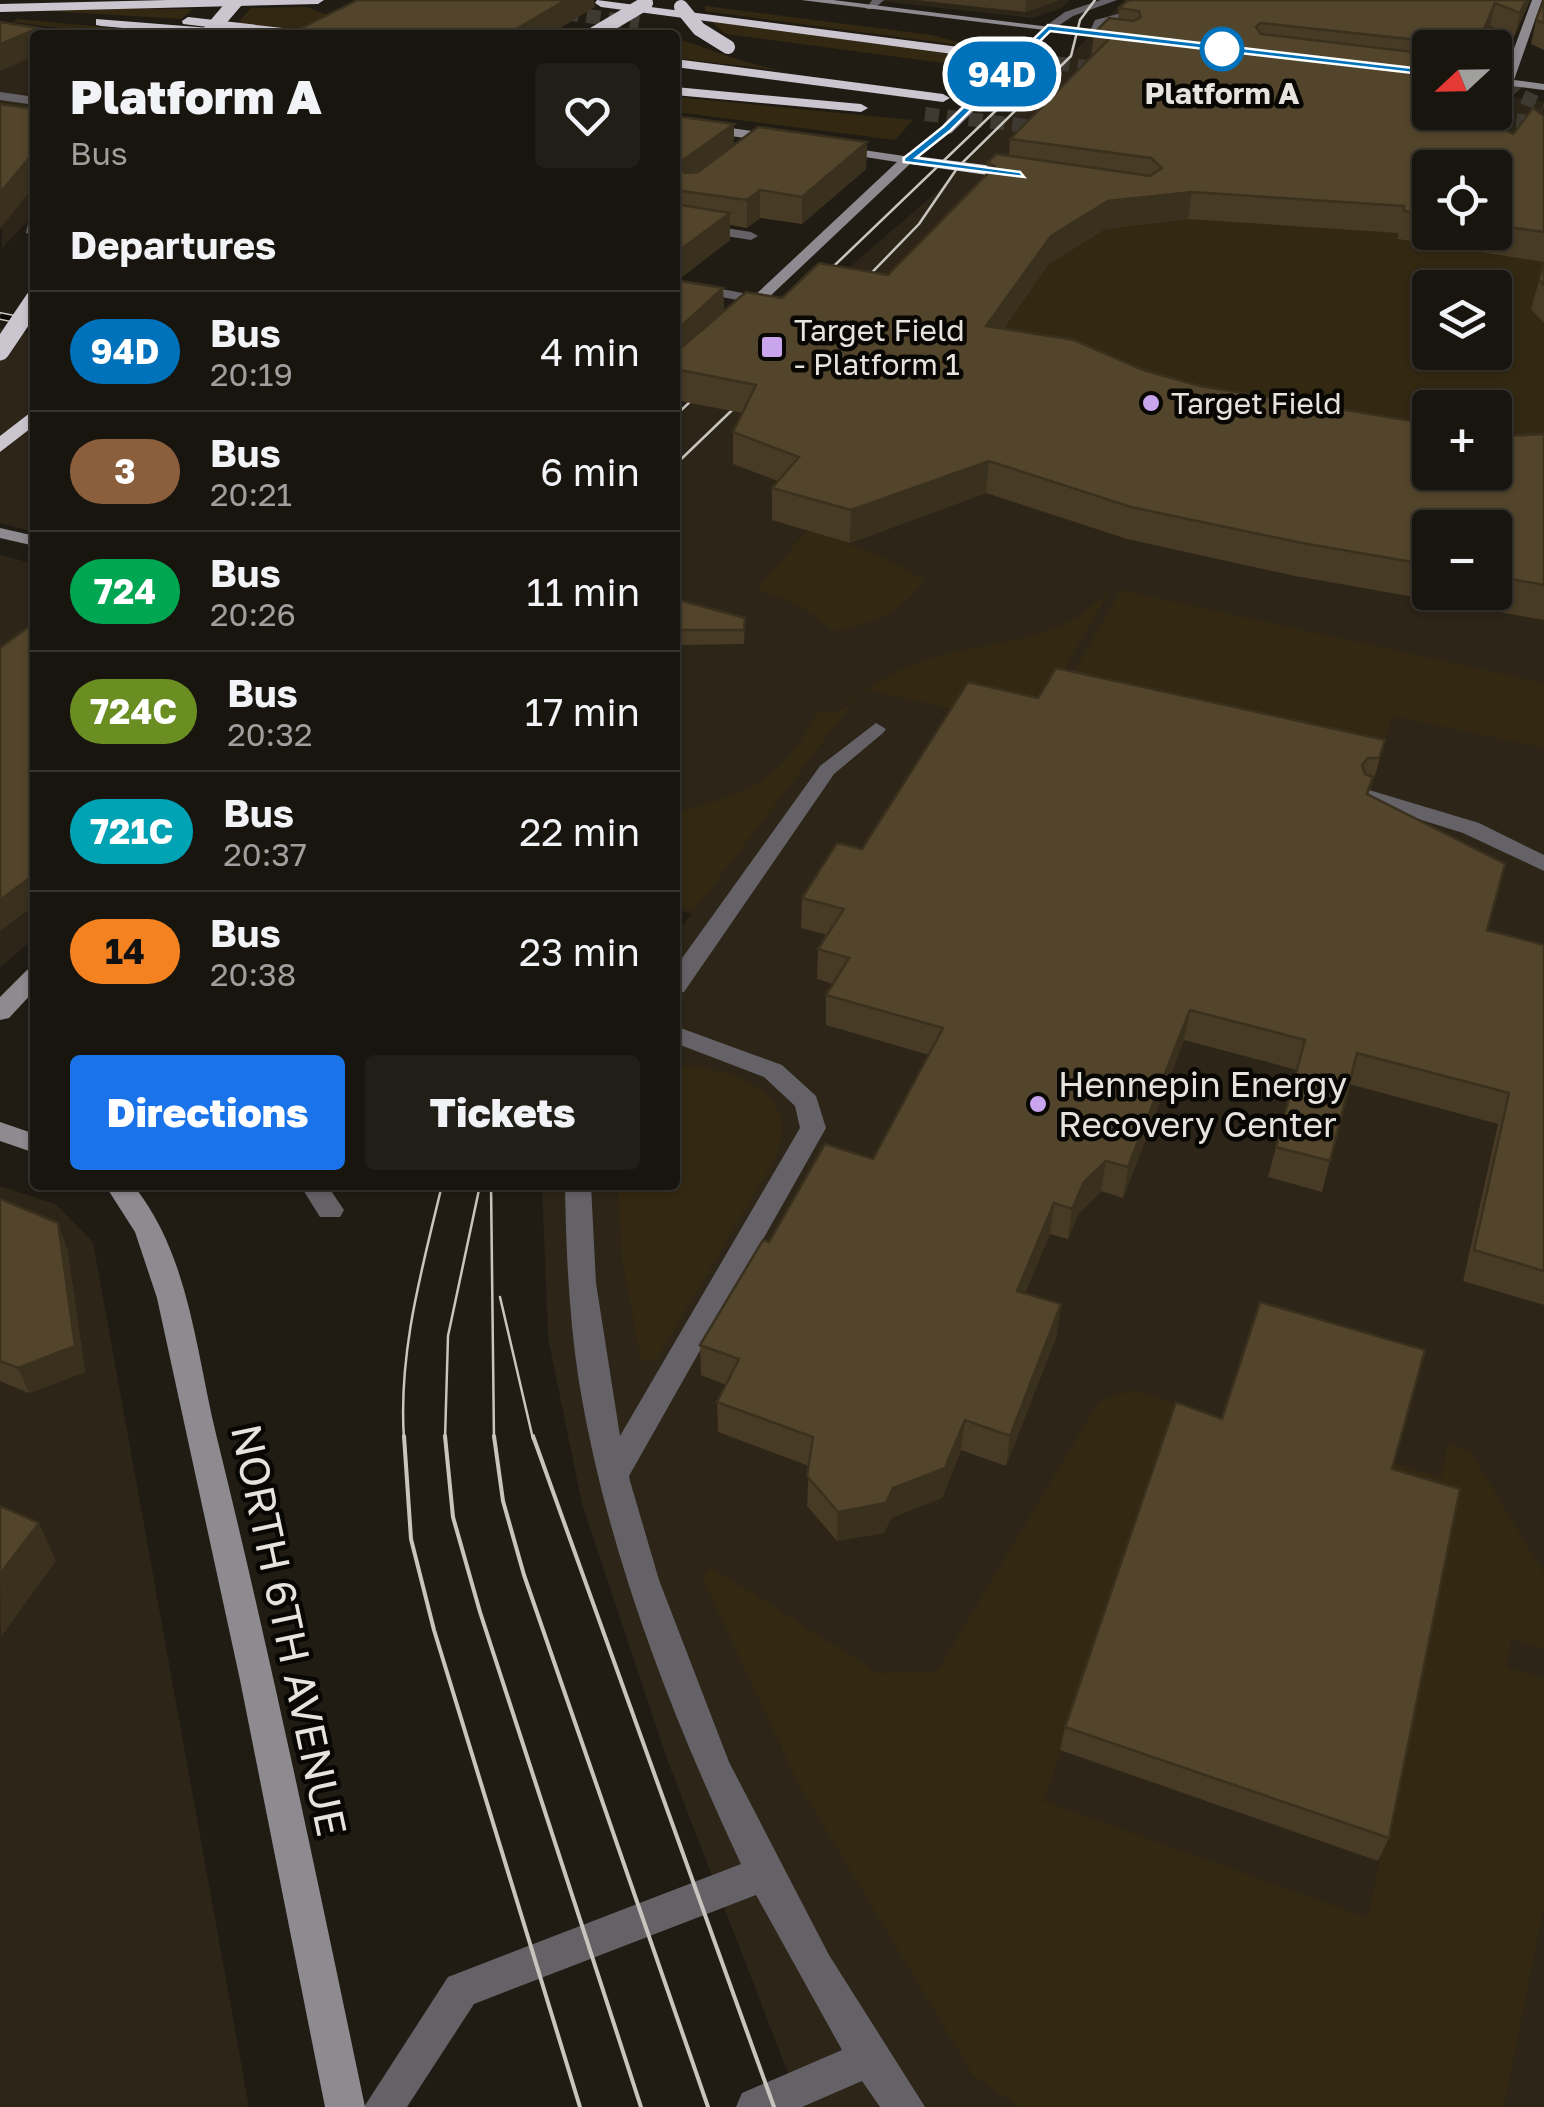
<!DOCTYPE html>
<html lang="en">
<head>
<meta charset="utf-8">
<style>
	body { margin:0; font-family:"Golos Text",sans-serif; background:#211e18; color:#f1f3f6; height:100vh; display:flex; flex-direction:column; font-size:38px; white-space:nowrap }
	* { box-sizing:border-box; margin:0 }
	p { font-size:32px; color:#9f9f9e }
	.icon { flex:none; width:55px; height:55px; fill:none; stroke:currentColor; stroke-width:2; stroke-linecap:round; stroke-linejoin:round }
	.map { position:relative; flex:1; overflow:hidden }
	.details { position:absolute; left:30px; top:30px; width:650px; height:1160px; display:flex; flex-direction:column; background:#18150f; border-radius:10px; box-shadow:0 2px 8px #0004,0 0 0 2px #36342f }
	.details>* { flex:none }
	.badge { padding:0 20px; border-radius:32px; font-size:35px; line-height:65px }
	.needle { width:65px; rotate:248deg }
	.controls { position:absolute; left:1412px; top:30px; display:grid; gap:20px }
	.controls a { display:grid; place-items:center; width:100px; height:100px; border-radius:10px; background:#18150f; box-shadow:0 2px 8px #0004,0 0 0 2px #36342f; font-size:50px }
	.map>.badge { position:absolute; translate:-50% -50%; box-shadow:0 0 0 5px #fff }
	h2 { padding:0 40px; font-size:38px; line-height:90px }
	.round { display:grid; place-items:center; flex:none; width:105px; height:105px; border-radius:10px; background:#211e18 }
	.headline { display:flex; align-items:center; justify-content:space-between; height:170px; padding:0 40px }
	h1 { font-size:48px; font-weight:800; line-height:75px }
	.primary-button { display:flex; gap:20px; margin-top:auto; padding:20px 40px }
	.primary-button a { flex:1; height:115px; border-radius:10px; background:#1a73e8; color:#fff; font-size:40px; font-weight:800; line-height:115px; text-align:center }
	.primary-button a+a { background:#211e18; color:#f1f3f6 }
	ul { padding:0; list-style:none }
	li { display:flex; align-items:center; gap:30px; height:120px; padding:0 40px; border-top:2px solid #36342f }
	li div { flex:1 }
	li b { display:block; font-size:38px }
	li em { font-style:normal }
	li .badge { min-width:110px; font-weight:700; text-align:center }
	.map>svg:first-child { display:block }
	.built { fill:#2c2518; fill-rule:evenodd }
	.green { fill:#332812; fill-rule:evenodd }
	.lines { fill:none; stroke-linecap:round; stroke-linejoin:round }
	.highway-tunnel { stroke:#3e3a32; stroke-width:14; stroke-dasharray:14 8; stroke-linecap:butt }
	.lane { fill:#646266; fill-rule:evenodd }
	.street { fill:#646266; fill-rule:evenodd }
	.secondary { fill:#8d8a90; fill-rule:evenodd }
	.highway { fill:#cac5cf; fill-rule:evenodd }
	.tram-far1 { stroke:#c8c5bf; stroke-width:2.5 }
	.tram { stroke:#c8c5bf; stroke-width:4 }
	.rail-casing { stroke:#c8c5bf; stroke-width:8 }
	.rail { stroke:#080704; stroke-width:5; stroke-dasharray:14; stroke-linecap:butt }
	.secondary-bridge { stroke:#8d8a90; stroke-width:12 }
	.highway-bridge-far1 { stroke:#cac5cf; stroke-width:14 }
	.highway-bridge { stroke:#cac5cf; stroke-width:19 }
	.wall { fill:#473b25; fill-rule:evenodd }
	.shaded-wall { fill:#3a301e }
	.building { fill:#53452b; stroke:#3a301e; stroke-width:2.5 }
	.line { fill:#0072bc; stroke:#fff; stroke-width:2.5 }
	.stop-dot { fill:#fff; stroke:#0072bc; stroke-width:5 }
	.poi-dot { fill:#c9a5ee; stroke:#080704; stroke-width:4 }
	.labels { text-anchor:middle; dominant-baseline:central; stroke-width:9; stroke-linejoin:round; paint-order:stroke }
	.far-stop-label { font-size:30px; font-weight:bold; fill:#e6e3de; stroke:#080704 }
	.far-poi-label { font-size:30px; fill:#e6e3de; stroke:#080704; text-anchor:start }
	.poi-label { font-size:35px; fill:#e6e3de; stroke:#080704; text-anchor:start }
	.near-street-label { font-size:42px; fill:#e6e3de; stroke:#080704 }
</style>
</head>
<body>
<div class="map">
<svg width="1544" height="2107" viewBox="0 0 1544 2107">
	<rect width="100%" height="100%" fill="#201c14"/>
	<g class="built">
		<path d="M870 0H1070L1060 9 1032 18Z"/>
		<path d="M1125 0H1525L1495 61V48H1430V112H1495V95L1544 102V2107H801L667 1759 582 1504 548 1338 542 1185H675V935L691 914 675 909V418L940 189ZM1430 168H1495V232H1430ZM1430 288H1495V352H1430ZM1430 408H1495V472H1430ZM1430 528H1495V592H1430Z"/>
		<path d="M0 38 35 42V111L0 105Z"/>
		<path d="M0 117 35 122V214L2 248Z"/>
		<path d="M0 328 35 335V532L0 523Z"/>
		<path d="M0 555 35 564V937L0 968Z"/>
		<path d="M0 1186 56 1204 93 1242 249 2107H0Z"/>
	</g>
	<g class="green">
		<path d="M705 6 932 35 958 42 1001 45 996 50 705 11Z"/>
		<path d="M307 7 345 22 330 35 238 23 251 8Z"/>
		<path d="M0 8 193 9 181 19Z"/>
		<path d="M17 19 167 33 113 35 13 22Z"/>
		<path d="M709 20 985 58 972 67 726 34Z"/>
		<path d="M633 28C685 36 731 62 784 71L675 58V35H620Z"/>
		<path d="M675 97 913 120 895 140 675 112Z"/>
		<path d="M990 193 1416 230 1544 248V621L1127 539 986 493 940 509 766 476 745 468 736 457 785 422 756 396ZM1430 288H1495V352H1430ZM1430 408H1495V472H1430ZM1430 528H1495V592H1430Z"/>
		<path d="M808 529 879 555 925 580C905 610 869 626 834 631L800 606 757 589Z"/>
		<path d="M1111 588 1031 726 863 689 694 911 675 906V812C741 798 789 777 817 711L838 713C872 681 912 660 959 651 1016 639 1070 636 1111 588Z"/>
		<path d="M1121 590 1544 683V748L1393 716 1378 760 1064 689Z"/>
		<path d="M686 1065C717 1069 762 1079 778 1110 786 1125 780 1142 776 1157L656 1360H641L622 1259 618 1185H675V1071Z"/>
		<path d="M1133 1390 1177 1404 1044 1801 1368 1918 1449 1514 1383 1494 1392 1462 1441 1478 1448 1444 1470 1451 1544 1573V1650L1511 1639 1507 1667 1544 1679V1905L1504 2107H1019L973 2075 799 1785 702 1577 711 1567 878 1673 937 1671 1099 1401Z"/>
	</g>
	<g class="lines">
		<g class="highway-tunnel">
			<path d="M543 10 639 23"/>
			<path d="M990 55 1119 71"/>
			<path d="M1507 82 1519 95 1544 106"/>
			<path d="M958 84 1091 101"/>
			<path d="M1451 112 1544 124"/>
			<path d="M925 114 1061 130"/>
		</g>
		<g class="lane">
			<path d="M872 0H884L874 9H866Z"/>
			<path d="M1122 13 1142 18 1103 24 1098 35 1089 33 1095 20Z"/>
			<path d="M0 92 35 97V105L0 100Z"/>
			<path d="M35 220V235L26 233 28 224Z"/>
			<path d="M675 220 751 232 758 236 751 240 675 228Z"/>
			<path d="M675 280 758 296 765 300 758 304 675 288Z"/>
			<path d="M876 723 886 729 883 733 834 774 684 992 675 994V968L820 766Z"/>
			<path d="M1369 790 1479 823 1544 855V871L1463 833 1361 801 1358 796 1361 791Z"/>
			<path d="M675 1026 782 1065 816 1096 826 1128 629 1476 630 1481 659 1580 729 1762 829 1955 925 2107H880L862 2081 802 2107H736L742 2093 842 2050 756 1895 474 2004 407 2107H364L448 1977 741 1864C669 1710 607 1551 579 1382 569 1317 566 1251 565 1185H591L596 1283 620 1436 800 1128 795 1106 764 1077 675 1043Z"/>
			<path d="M300 1185H327L344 1210 340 1217H320Z"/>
		</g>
		<path class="street" d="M1101 0H1117L1073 16 1052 30 1043 28 1065 12Z"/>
		<g class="secondary">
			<path d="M801 0H833L1131 37 1126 40Z"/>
			<path d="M1532 0H1542L1514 80 1544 84V90L1495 84V78H1503Z"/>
			<path d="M675 120 779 135 785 139 779 143 675 128Z"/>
			<path d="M948 124 952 131 911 163 746 319H736V313L897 162 833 152 827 148 829 145 904 156Z"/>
			<path d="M0 528 35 536V546L0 538Z"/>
			<path d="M35 968V990L9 1018 0 1020V997L27 970Z"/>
			<path d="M0 1122 35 1134V1153L0 1141Z"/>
			<path d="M105 1185H133C189 1253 196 1352 216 1434 271 1657 318 1882 365 2107H325L240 1680 157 1298 135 1232Z"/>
		</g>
		<g class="highway">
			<path d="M168 0H324L318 4 0 12V4Z"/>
			<path d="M597 0 990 51 997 55 990 59 601 7 595 3Z"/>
			<path d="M188 17 309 31 316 35H275L183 24 182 21Z"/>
			<path d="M96 19 210 28 217 32 200 35 101 26 96 25Z"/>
			<path d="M675 59 943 94 950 98 943 102 675 67Z"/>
			<path d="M675 87 861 104 868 108 861 112 675 95Z"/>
			<path d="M907 155 1023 170 1031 175 1023 180 902 163V157Z"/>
			<path d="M35 409V425L0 452V436Z"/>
		</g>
		<g class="tram-far1">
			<path d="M813 286 1008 99"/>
			<path d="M853 292 919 224 958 167 1071 56 1080 20 1095 0"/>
			<path d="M675 416 711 382"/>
			<path d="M675 465 753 390"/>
			<path d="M491 1185 494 1439"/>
			<path d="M500 1297 533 1439"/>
			<path d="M404 1439C398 1352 422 1269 442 1185"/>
			<path d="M445 1439 448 1336 480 1185"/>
		</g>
		<g class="tram">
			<path d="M404 1436 411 1539 434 1630 580 2107"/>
			<path d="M445 1436 453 1517 480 1612 641 2107"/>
			<path d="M494 1436 503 1501 524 1575 708 2107"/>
			<path d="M533 1436 774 2107"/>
		</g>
		<defs>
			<path id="rail" d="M0 316 35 323"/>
		</defs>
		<use href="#rail" class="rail-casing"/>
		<use href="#rail" class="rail"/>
		<path class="secondary-bridge" d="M948 128 1027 50"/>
		<g class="highway-bridge-far1">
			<path d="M681 7 699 29 728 47"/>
			<path d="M207 35 237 0"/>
			<path d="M592 35 646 3"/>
		</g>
		<path class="highway-bridge" d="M0 351 35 299"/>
	</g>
	<g class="wall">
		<path d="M916 0H1060L1025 12Z"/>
		<path d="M1132 0H1530L1514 37 1490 26 1481 48H1430V112L1513 134 1544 116V262L1398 239V233L1188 219 1105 229 1048 265 1003 329 1200 386 1506 436 1544 434V620L1295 576 1127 539 986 493 850 543 772 520V488L778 481 733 464V432L742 413 675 400V280L723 288 724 311 888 275 986 175 987 163 1009 155 1010 139 1091 57 1094 33 1118 19 1119 8ZM1430 168H1495V232H1430ZM1430 528H1495V592H1430Z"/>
		<path d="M1544 0V50L1531 44 1536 20Z"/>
		<path d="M675 116 734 145 867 142 866 169 802 224 760 218 747 228 730 225V240L682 277H675Z"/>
		<path d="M1544 263V323L1531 309Z"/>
		<path d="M675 599 745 618 744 644 675 645Z"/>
		<path d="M1038 698 1385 740 1377 769 1368 795 1487 930 1544 945V1305L1463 1281 1498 1124 1349 1084 1322 1192 1268 1177 1297 1070 1184 1040 1123 1198 1101 1191 1079 1213 1068 1239 1050 1234 1025 1293 1057 1335 1006 1466 961 1450 942 1498 891 1518 884 1533 837 1541 807 1506 809 1466 718 1432 717 1402 726 1385 701 1375 700 1345 769 1242 873 1159 929 1055 826 1025V995L833 984 817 979 818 949 827 935 801 928 802 898 862 849Z"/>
		<path d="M0 1199 67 1248 85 1372 29 1393 0 1381Z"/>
		<path d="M1222 1419 1392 1469 1389 1838 1378 1861 1060 1750 1065 1727Z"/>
	</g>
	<g class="shaded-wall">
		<path d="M566 0H594L595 7 549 35H506Z"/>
		<path d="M1026 0H1060L1025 12Z"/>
		<path d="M1526 0H1530L1514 37 1520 13Z"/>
		<path d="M1495 3 1490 26 1481 48H1476Z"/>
		<path d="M39 28 41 35H35V56L0 71V44Z"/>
		<path d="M734 124V150L684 187 681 169 683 160Z"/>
		<path d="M867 142 866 169 802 224V197Z"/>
		<path d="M35 151V185L0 229V193Z"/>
		<path d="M760 190V218L747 228V200Z"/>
		<path d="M1192 192 1188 219 1105 229 1048 265 983 356 986 326 1051 236 1108 201Z"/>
		<path d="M730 213V240L682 277 681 249Z"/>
		<path d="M723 288 724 317 675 363V332Z"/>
		<path d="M989 461 986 493 850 543 851 510Z"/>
		<path d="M35 874V905L0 931V900Z"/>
		<path d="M1190 1010 1184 1040 1123 1198 1128 1167Z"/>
		<path d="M1106 1161 1101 1191 1079 1213 1068 1239 1072 1209 1084 1182Z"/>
		<path d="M1054 1203 1050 1234 1013 1321 1017 1291Z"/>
		<path d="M58 1223 67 1248 85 1372 29 1393 18 1368Z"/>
		<path d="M1061 1304 1057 1335 1006 1466 1010 1436Z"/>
		<path d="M965 1420 961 1450 942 1498 891 1518 884 1533 837 1541 838 1512 893 1488Z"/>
		<path d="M39 1523 56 1561 1 1637 0 1574Z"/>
	</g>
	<g class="building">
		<path d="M358 0H566L506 35H287Z"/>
		<path d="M1132 0H1526L1520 13 1495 3 1476 48H1438L1436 42 1260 23 1256 27 1261 34 1430 54V112H1472L1513 134 1533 108 1544 116V232L1495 225V168H1430V215L1404 211V206L1192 192 1108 201 1051 236 986 326 1074 340 1143 370 1200 386 1430 424V472H1495V434L1506 436 1544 434V585L1495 576V528H1430V565L1302 543 1131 507 989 461 851 510 772 488 799 457 733 432 756 385 675 369V353L746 292 782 298 819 263 888 275 995 166 987 163 996 154 1150 176 1162 168 1151 158 1010 139 1113 35 1094 33 1109 18 1133 21 1141 17 1139 11 1119 8 1127 1Z"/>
		<path d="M1544 0V23L1536 20Z"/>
		<path d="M0 22 39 28 0 44Z"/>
		<path d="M0 104 35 109V151L0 193Z"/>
		<path d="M675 116 734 124 683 160 681 169 685 173 698 172 758 127 867 142 802 197 760 190 747 200 675 190Z"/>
		<path d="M675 204 730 213 681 249H675Z"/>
		<path d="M1544 263V285L1539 280Z"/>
		<path d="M675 280 723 288 675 332Z"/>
		<path d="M675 599 745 618 744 630H675Z"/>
		<path d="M35 622V874L0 900V648Z"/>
		<path d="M1056 668 1385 740 1379 758H1368L1362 765 1365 774 1373 777 1367 794 1505 864 1487 930 1544 945V1271L1474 1250 1509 1093 1357 1053 1330 1161 1276 1147 1305 1040 1190 1010 1128 1167 1106 1161 1084 1182 1072 1209 1054 1203 1017 1291 1061 1304 1010 1436 965 1420 945 1468 893 1488 886 1503 838 1512 807 1476 813 1437 717 1402 739 1359 700 1345 763 1240 769 1242 825 1144 873 1159 943 1028 826 995 849 958 818 949 844 909 802 898 837 843 862 849 968 682 1038 698Z"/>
		<path d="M0 1199 58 1223 75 1346 18 1368 0 1361Z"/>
		<path d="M1260 1302 1425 1350 1392 1469 1460 1489 1389 1838 1065 1727 1176 1402 1222 1419Z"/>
		<path d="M0 1506 39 1523 0 1574Z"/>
	</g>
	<path class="line" d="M1048 25 1430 70 1434 73 1430 75 1050 31 951 130 916 158 1020 172 1024 177 904 162V158L944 126Z"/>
	<circle class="stop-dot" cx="1222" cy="49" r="20"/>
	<g class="poi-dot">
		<rect x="760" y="335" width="24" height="24" rx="5"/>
		<circle cx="1151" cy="403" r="10"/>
		<circle cx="1038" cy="1104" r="10"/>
	</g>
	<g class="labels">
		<g class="far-stop-label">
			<text x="1222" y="93">Platform A</text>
		</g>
		<g class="far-poi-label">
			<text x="794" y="330">Target Field<tspan x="794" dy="34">- Platform 1</tspan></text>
			<text x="1171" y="403">Target Field</text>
		</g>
		<g class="poi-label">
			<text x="1058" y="1084">Hennepin Energy<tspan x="1058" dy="40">Recovery Center</tspan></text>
		</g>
		<g class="near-street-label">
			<text transform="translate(290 1630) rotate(78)">NORTH 6TH AVENUE</text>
		</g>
	</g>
</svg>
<div class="controls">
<a><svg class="needle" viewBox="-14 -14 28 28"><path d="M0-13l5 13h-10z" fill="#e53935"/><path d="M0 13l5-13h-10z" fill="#9f9f9e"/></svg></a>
<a><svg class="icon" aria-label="locate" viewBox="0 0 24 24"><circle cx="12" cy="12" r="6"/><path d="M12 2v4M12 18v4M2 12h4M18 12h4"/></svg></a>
<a><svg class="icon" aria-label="layers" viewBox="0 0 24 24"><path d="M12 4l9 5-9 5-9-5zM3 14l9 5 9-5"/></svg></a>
<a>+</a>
<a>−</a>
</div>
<b class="badge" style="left:1002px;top:74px;background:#0072bc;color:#fff">94D</b>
<section class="details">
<div class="headline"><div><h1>Platform A</h1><p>Bus</p></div><a class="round"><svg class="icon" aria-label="heart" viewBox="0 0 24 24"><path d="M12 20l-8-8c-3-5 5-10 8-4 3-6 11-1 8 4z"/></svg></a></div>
<h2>Departures</h2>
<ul>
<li><span class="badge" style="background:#0072bc;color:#fff">94D</span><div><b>Bus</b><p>20:19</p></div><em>4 min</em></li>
<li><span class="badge" style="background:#8b5e3c;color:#fff">3</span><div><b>Bus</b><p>20:21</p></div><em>6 min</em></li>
<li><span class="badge" style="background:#00a651;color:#fff">724</span><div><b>Bus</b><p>20:26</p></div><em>11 min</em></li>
<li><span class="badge" style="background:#6b8e23;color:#fff">724C</span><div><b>Bus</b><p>20:32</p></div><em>17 min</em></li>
<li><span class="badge" style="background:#00a3b4;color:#fff">721C</span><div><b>Bus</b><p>20:37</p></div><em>22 min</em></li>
<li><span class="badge" style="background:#f58220;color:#111">14</span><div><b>Bus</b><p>20:38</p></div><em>23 min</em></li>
</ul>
<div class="primary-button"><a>Directions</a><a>Tickets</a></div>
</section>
</div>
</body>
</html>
